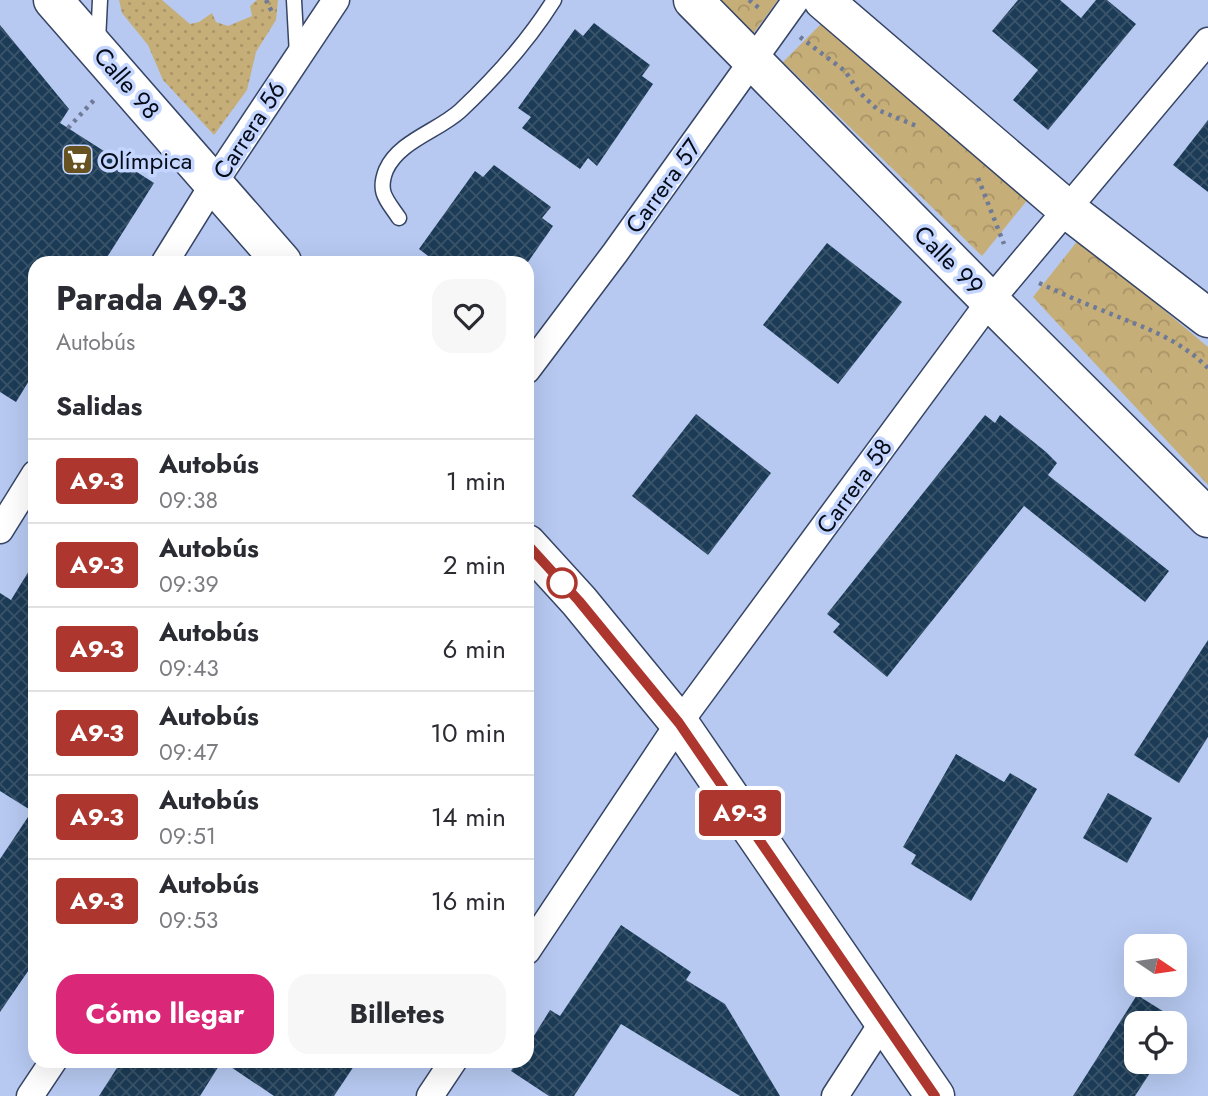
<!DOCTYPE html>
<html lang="es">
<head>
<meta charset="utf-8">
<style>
	body { margin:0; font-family:Jost,sans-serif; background:#f7f7f7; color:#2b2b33; height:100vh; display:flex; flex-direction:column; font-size:26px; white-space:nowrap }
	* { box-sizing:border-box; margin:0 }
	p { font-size:23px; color:#7c7c81 }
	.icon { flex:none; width:38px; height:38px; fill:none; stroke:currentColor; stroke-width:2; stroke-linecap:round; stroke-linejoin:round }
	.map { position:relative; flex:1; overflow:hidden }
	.sheet { position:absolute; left:28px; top:256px; width:506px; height:812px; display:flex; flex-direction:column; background:#fff; border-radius:21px; box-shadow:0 7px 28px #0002 }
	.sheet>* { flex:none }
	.badge { padding:0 14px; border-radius:5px; font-size:24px; line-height:46px }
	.needle { width:46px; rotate:103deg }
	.tools { position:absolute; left:1124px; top:934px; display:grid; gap:14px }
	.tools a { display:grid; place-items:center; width:63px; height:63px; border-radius:14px; background:#fff; box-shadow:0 7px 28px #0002; font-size:35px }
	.map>.badge { position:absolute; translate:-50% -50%; box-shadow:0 0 0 4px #fff }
	h2 { padding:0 28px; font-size:26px; line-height:63px }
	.round { display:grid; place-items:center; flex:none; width:74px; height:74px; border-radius:21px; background:#f7f7f7 }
	.summary { display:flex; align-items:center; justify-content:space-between; height:119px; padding:0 28px }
	h1 { font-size:33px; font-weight:700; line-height:52px }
	.primary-button { display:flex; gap:14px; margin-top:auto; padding:14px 28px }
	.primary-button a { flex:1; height:80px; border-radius:21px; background:#db2777; color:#fff; font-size:28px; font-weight:700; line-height:80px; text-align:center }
	.primary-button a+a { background:#f7f7f7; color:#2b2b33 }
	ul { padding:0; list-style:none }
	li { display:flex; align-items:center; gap:21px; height:84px; padding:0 28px; border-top:2px solid #e1e1e2 }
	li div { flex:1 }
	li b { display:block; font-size:26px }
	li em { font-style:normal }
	li .badge { min-width:77px; font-weight:700; text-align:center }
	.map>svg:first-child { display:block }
	.grass { fill:url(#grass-dots) }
	.park { fill:url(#park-crowns) }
	.building { fill:url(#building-cross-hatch) }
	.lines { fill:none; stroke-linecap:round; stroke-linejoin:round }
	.lane-casing { stroke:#364465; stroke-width:17 }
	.street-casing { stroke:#364465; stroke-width:29 }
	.secondary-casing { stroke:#364465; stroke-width:41 }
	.path { stroke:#6e7a97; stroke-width:4.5; stroke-dasharray:3.5 5; stroke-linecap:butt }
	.lane { stroke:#fff; stroke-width:14 }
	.street { stroke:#fff; stroke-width:26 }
	.secondary { stroke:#fff; stroke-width:38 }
	.line-casing { stroke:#fff; stroke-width:16 }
	.line { stroke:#ad372e; stroke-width:10 }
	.stop-dot { fill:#fff; stroke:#ad372e; stroke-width:3.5 }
	.labels { text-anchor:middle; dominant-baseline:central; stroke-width:7; stroke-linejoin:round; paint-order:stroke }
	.street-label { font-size:24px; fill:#060b18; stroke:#c4d6ff }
	.poi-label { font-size:24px; fill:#060b18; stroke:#c4d6ff; text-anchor:start }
</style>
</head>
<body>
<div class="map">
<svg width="1208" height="1096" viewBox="0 0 1208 1096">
	<defs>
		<pattern id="grass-dots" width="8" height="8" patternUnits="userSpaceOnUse" patternTransform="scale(1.75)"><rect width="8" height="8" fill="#c6ae78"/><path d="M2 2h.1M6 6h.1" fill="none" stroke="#a99467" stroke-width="1.8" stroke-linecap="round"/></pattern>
		<pattern id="park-crowns" width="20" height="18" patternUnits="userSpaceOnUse" patternTransform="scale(1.75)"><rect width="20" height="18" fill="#c6ae78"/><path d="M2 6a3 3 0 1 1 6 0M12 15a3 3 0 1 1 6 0" fill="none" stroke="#a99467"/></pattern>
		<pattern id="building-cross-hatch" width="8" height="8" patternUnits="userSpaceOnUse" patternTransform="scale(1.75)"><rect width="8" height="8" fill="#1c3b56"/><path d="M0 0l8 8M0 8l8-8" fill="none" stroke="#3a546a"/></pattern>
	</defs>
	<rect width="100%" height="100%" fill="#b7c9f1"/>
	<path class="grass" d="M119 0H162L190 24 199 22 212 13 216 22 228 26 252 16 250 6 257 0H278L276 20 256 52 247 90 214 135 163 80 148 45 122 13Z"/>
	<g class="park">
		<path d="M714 0H778L750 38Z"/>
		<path d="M828 17 1033 193 982 256 783 62Z"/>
		<path d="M1079 239 1208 347V485L1033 297Z"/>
	</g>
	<g class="building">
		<path d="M1018 0H1060L1081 18 1096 0H1107L1136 24 1048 130 1013 100 1038 70 992 31Z"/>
		<path d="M594 23 650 65 642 76 653 84 597 166 588 158 580 169 522 128 531 117 518 108 575 29 583 36Z"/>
		<path d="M0 25 69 109 60 123 154 183 104 262H35V371L16 402 0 392Z"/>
		<path d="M1208 120V192L1173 165Z"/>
		<path d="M494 165 551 207 542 218 553 226 528 262H436L419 249 475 171 483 177Z"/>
		<path d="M827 243 902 302 838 384 763 325Z"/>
		<path d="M696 414 771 473 708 555 632 496Z"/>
		<path d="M985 415 995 423 1000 415 1046 452 1057 463 1048 475 1169 571 1145 602 1024 506 887 677 833 632 840 624 827 614Z"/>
		<path d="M35 561V961L0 1012V859L32 811 0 791V593L11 600Z"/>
		<path d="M1208 640V737L1179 783 1134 755Z"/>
		<path d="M956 754 1004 782 1010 773 1037 789 971 901 911 864 916 855 903 847Z"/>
		<path d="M1108 793 1152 818 1127 863 1083 838Z"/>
		<path d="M621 925 691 972 686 980 725 1004 780 1096H740L621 1024 574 1096H549L511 1071 518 1060H527V1047L550 1010 560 1016Z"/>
		<path d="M1137 995 1182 1023 1174 1035V1024H1136V1062H1157L1135 1096H1073Z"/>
		<path d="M122 1060H358L334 1096H274L222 1061 200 1096H99Z"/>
	</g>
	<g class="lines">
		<defs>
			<g id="lane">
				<path d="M294 0 297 55"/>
				<path d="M98 41 100 0"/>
				<path d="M399 218C387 200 377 193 386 170 399 141 438 131 460 111 495 78 529 40 554 0"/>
			</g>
			<g id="street">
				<path d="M165 262 214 183 336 0"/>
				<path d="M527 370 615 253 796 0"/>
				<path d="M0 530 35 474"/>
				<path d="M527 951 679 723 990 301 1208 41"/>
				<path d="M30 1096 54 1060"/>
				<path d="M430 1096 454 1060"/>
				<path d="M835 1096 883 1022"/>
			</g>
			<g id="secondary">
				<path d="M53 0 282 262"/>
				<path d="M693 0 990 301 1208 518"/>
				<path d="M823 0 1068 210 1208 318"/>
				<path d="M527 544 579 601 679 723 935 1096"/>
			</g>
		</defs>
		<use href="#lane" class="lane-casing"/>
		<use href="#street" class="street-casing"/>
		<use href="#secondary" class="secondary-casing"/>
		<g class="path">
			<path d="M266 0 273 14"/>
			<path d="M749 0 759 8"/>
			<path d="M800 37 845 71 859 92 878 110 919 127"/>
			<path d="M68 128 96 98"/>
			<path d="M978 178 1004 244"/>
			<path d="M1039 283C1059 292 1078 301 1099 309 1139 326 1176 336 1208 368"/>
		</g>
		<use href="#lane" class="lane"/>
		<use href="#street" class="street"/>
		<use href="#secondary" class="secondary"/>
	</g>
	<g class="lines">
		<defs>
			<path id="line" d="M527 544 579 601 679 723 935 1096"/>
		</defs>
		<use href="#line" class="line-casing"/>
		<use href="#line" class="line"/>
	</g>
	<defs>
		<symbol id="supermarket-square" viewBox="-11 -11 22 22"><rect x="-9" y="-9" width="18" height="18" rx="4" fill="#675321" stroke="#c4d6ff"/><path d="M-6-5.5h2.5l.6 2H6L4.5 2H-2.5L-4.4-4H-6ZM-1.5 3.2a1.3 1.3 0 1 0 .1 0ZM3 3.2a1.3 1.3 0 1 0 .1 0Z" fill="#fff"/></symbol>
	</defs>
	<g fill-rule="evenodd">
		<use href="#supermarket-square" x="60" y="142" width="35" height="35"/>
	</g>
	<circle class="stop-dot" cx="562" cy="583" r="14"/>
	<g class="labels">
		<g class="street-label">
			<text transform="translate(127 83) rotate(49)">Calle 98</text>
			<text transform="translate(249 130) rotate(-57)">Carrera 56</text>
			<text transform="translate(663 186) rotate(-54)">Carrera 57</text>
			<text transform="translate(949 260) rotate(45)">Calle 99</text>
			<text transform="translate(854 486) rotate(-54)">Carrera 58</text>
		</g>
		<g class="poi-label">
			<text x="100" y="160">Olímpica</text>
		</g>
	</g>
</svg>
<div class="tools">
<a><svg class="needle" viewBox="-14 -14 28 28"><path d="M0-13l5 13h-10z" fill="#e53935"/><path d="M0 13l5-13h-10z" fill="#7c7c81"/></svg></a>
<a><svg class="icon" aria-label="locate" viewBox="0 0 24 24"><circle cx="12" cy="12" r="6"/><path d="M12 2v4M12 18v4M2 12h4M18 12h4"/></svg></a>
</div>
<b class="badge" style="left:740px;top:813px;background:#ad372e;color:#fff">A9-3</b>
<section class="sheet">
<div class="summary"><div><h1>Parada A9-3</h1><p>Autobús</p></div><a class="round"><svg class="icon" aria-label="heart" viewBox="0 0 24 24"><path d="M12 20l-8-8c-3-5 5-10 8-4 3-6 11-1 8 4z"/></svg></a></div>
<h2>Salidas</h2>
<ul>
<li><span class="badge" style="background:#ad372e;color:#fff">A9-3</span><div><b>Autobús</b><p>09:38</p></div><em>1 min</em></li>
<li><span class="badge" style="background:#ad372e;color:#fff">A9-3</span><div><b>Autobús</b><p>09:39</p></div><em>2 min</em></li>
<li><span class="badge" style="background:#ad372e;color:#fff">A9-3</span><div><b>Autobús</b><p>09:43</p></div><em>6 min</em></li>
<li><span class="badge" style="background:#ad372e;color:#fff">A9-3</span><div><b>Autobús</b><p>09:47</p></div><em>10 min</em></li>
<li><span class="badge" style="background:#ad372e;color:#fff">A9-3</span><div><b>Autobús</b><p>09:51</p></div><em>14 min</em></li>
<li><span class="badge" style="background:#ad372e;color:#fff">A9-3</span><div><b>Autobús</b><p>09:53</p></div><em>16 min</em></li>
</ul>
<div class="primary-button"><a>Cómo llegar</a><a>Billetes</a></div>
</section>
</div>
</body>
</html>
